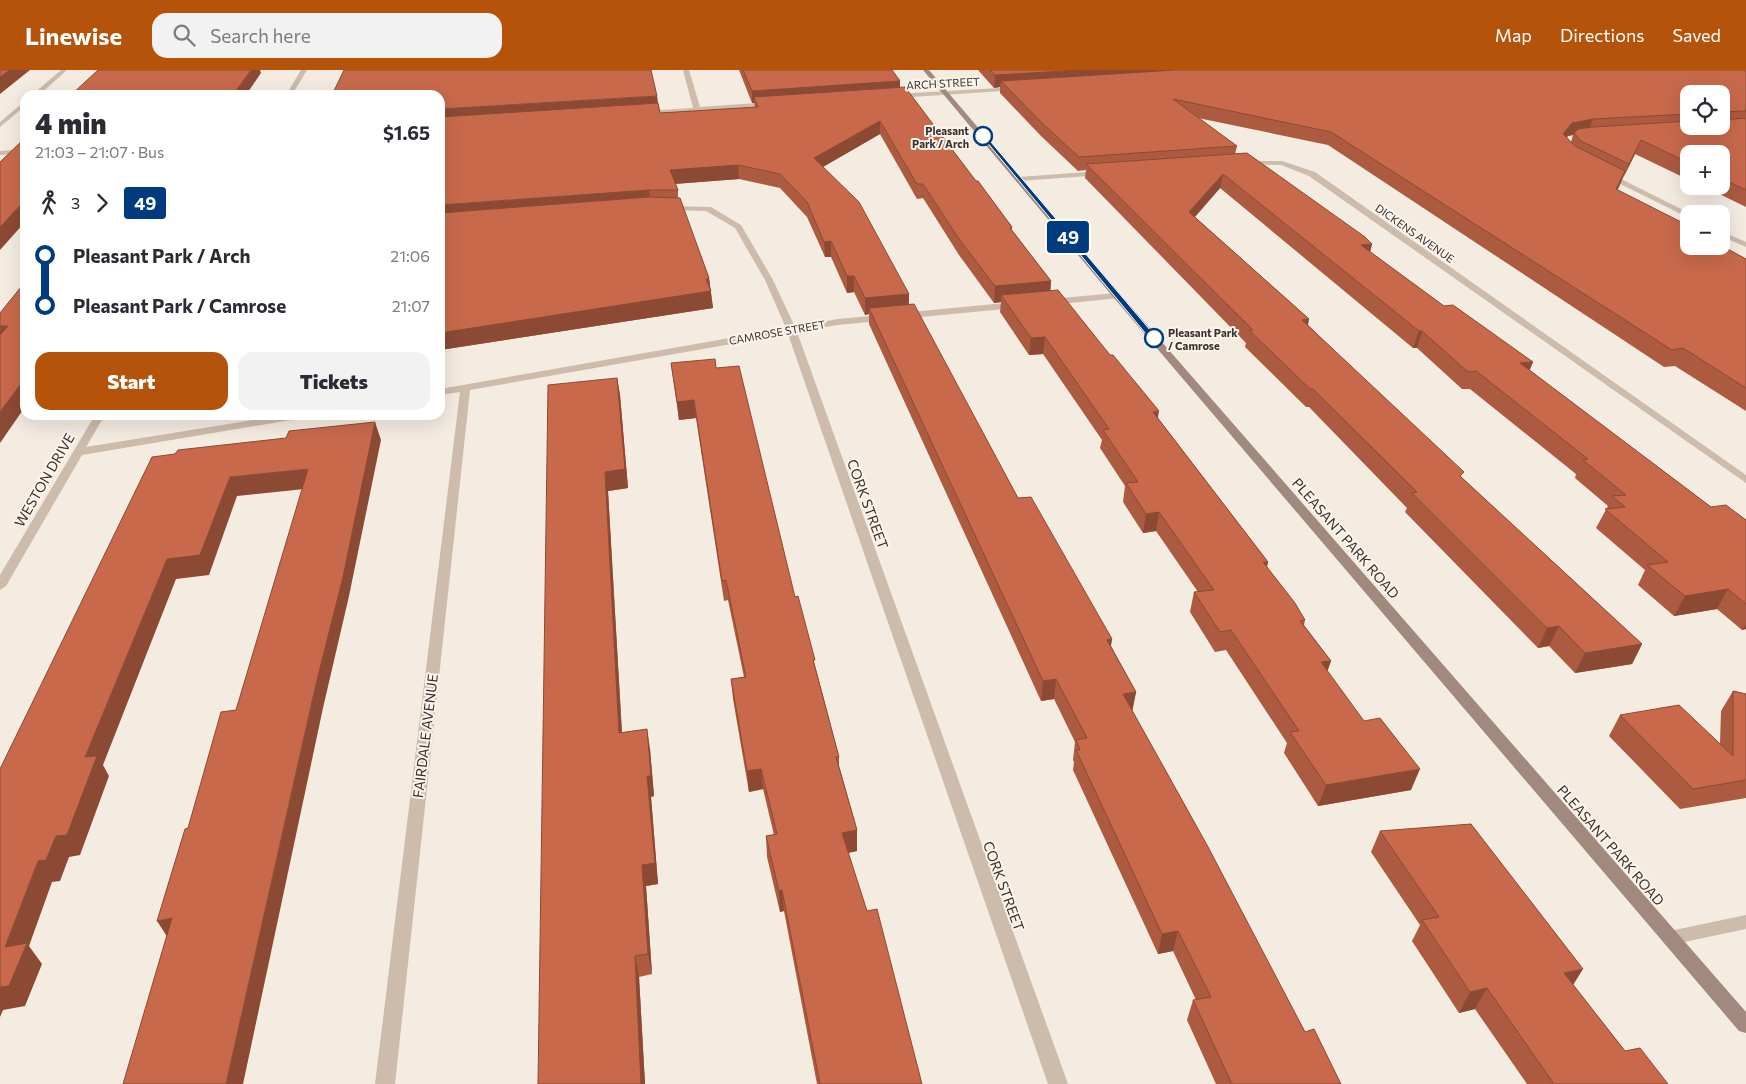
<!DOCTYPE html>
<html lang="en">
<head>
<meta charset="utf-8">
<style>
	body { margin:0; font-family:Commissioner,sans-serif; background:#f2f2f3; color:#2b2b33; height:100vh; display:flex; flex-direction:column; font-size:19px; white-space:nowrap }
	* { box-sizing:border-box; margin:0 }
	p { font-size:16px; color:#7c7c81 }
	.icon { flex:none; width:28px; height:28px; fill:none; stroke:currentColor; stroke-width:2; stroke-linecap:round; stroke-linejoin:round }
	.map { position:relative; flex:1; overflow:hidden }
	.drawer { position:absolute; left:20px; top:20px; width:425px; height:330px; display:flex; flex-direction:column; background:#fff; border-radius:15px; box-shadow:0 5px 20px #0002 }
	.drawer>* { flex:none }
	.badge { padding:0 10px; border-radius:4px; font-size:18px; line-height:32px }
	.tools { position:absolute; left:1680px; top:15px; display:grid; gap:10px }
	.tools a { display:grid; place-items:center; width:50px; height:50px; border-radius:10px; background:#fff; box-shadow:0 5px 20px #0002; font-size:25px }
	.map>.badge { position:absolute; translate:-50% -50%; box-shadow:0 0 0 2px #fff }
	.legs { display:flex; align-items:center; gap:8px; height:55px; padding:0 15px; font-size:16px }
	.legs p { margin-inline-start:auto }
	.headline { display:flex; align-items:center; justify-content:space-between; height:85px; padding:0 15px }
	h1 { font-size:28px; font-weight:800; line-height:38px }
	.button { display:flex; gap:10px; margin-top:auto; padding:10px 15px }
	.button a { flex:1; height:58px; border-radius:15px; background:#b45309; color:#fff; font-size:20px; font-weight:800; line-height:58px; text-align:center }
	.button a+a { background:#f2f2f3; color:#2b2b33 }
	ul { padding:0 15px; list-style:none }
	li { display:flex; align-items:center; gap:18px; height:50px; font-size:19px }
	li i { display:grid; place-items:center; width:8px; height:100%; margin:0 6px; background:currentColor }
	li i::after { content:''; width:12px; height:12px; margin:-6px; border:4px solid; border-radius:50%; background:#fff }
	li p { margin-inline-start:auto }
	li:first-child i { background:linear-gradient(#0000 50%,currentColor 0) }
	li:last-child i { background:linear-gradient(currentColor 50%,#0000 0) }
	header { display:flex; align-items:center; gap:30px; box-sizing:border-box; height:70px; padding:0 25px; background:#b45309; color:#fff }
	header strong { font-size:24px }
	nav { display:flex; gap:28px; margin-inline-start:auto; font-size:18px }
	.search { width:350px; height:45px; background:#f2f2f3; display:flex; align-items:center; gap:12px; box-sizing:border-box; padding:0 18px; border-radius:15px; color:#7c7c81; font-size:19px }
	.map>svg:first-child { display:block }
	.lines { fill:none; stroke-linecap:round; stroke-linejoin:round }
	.street { fill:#cdbbac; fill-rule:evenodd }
	.secondary { fill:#a18a7d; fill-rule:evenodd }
	.wall { fill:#ac5a40; fill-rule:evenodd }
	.shaded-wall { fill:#8c4a34 }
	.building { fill:#c8694b; stroke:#8c4a34 }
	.line-1 { fill:#003b80; stroke:#fff }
	.stop-1-dot { fill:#fff; stroke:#003b80; stroke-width:2.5 }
	.labels { text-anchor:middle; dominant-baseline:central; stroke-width:4; stroke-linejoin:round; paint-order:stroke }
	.far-street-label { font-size:11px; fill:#3b302b; stroke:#fbf5ee }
	.far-stop-label { font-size:11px; font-weight:bold; fill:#3b302b; stroke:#fbf5ee; text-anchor:end }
	.street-label { font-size:14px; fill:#3b302b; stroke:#fbf5ee }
</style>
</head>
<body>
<header>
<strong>Linewise</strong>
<div class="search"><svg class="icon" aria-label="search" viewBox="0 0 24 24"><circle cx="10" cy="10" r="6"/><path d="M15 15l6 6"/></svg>Search here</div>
<nav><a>Map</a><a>Directions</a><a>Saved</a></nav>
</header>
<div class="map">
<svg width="1746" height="1014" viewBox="0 0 1746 1014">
	<rect width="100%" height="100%" fill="#f4ebe1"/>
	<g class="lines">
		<g class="street">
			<path d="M61 0H67L39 25H32Z"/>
			<path d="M301 0H307L292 25H286Z"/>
			<path d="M683 0H689L700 37 771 32 774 34 771 36 642 44 644 41 693 38Z"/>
			<path d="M1016 17 1018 20 896 28 893 26 896 24Z"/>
			<path d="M25 31V36L0 57V52Z"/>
			<path d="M25 79V83L0 85V81Z"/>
			<path d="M1245 91H1282L1315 102 1746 405V413L1309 106 1281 95 1243 94 1242 93Z"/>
			<path d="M1100 101H1103V105L1019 111 1015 109 1019 107Z"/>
			<path d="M1607 102 1691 144H1689V148L1604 106 1603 104Z"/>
			<path d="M666 136 711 137 741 155 773 210 795 257 838 249 1015 232 1019 235 1015 238 838 255 797 262 1068 1014H1048L788 264 470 320 395 1014H375L460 322 440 325V319L786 258 765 210 735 158 706 141 669 140 665 138Z"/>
			<path d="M1721 161 1746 172V177L1721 166Z"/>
			<path d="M1117 223 1121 226 1120 228 1050 235 1046 232 1050 229Z"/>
			<path d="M95 345H105L86 377 284 345H308L303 348 82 385 6 516 0 520V505Z"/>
			<path d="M1746 845V859L1670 875 1664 873 1661 868 1664 863 1670 861Z"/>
		</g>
		<path class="secondary" d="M923 0H929L1120 224 1746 942V963L1739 961 1114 228Z"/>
	</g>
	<g class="wall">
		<path d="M739 0H892L900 11V17L976 111 1012 157V160L1051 211 1050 221 1158 348 1268 492 1267 497 1305 550 1304 555 1331 591 1327 601 1411 720 1318 736 1284 683 1287 673 1226 580 1215 582 1190 542 1194 522H1198L1156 461 1143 463 1123 432 1125 416 1100 378 1102 370 1043 284 1029 285 1000 242 1001 232 994 233 959 185 923 128 917 129 880 64 823 97 909 224V234L1018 428 1112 569 1111 576 1136 622 1132 642 1305 962 1341 1014H1216L1187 950 1193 930H1196L1173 881 1158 884 1073 700 1074 692 1073 690 1075 672 1054 629 1041 631 869 254V244L865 245 854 222 847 223 831 187H825L807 147 780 118 739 109 675 114 678 120V128L709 208 713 238 440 280 657 26 658 33 660 43 755 37 754 33H752Z"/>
		<path d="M978 0H1744L1746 1V137L1703 116H1721V84H1689V110L1635 84 1617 120 1746 189V341L1675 296 1664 297 1328 75 1198 48 1237 76 1235 84 1372 174 1370 182 1444 236 1533 292 1529 300 1711 437 1746 450V559L1742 560 1717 539 1674 546 1638 515 1645 500 1596 458 1608 436 1575 408 1576 404 1470 319H1462L1417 278H1413L1220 118 1195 147 1309 249 1308 255 1462 408 1642 574 1632 594 1575 603 1549 576 1538 578 1405 442 1407 438 1309 337H1306L1245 277 1246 273 1085 108 1086 100 1078 101 1041 66 1000 23V17L994 18ZM1689 24H1721V56H1689ZM1573 65 1571 72 1567 67 1568 66Z"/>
		<path d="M671 293 716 298 795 527 816 599 839 687V696L857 760V781L848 783 922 1014H817L784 841 780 842 767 787 766 766 774 765 763 719 749 722 733 629 731 609 744 607 728 530 724 531 696 348 679 350Z"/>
		<path d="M617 308 620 325 628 418 608 421 622 662 650 679 654 726 651 727 658 814 646 816 652 904 639 907 645 1014H538Z"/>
		<path d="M1733 621 1746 624V728L1680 739 1609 666 1620 645 1720 674 1721 641Z"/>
		<path d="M1380 761 1573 915 1625 981 1668 1014H1527L1475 939 1459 943 1412 871 1420 855 1371 782Z"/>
	</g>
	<g class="shaded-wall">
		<path d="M9 0H30L0 24V7Z"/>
		<path d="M251 0H260L261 3 246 25H233Z"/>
		<path d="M1082 0H1271L1001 11 1000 17 994 18 995 5Z"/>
		<path d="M900 11V23L754 27V33H752V21Z"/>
		<path d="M657 26 658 38 440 52V39Z"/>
		<path d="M1593 49 1588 62 1574 63 1573 65 1568 66 1559 77 1563 64 1572 53Z"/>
		<path d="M880 51V64L814 102V88Z"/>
		<path d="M1641 70 1635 84 1623 108 1629 94Z"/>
		<path d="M738 95 739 109 672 114 670 100Z"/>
		<path d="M1625 101 1620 115 1610 134 1616 119Z"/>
		<path d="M1223 104 1220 118 1186 157 1189 142Z"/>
		<path d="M649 120 651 134 440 150V135Z"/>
		<path d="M25 130V152L0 180V157Z"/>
		<path d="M831 171V187H825L824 172Z"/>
		<path d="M1372 174 1368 190 1361 175Z"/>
		<path d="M847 206H854V222L847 223Z"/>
		<path d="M709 208 713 238 440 280V263Z"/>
		<path d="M1051 211 1050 227 1001 225V232L994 233 995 216Z"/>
		<path d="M909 224 908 241 869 238V244L865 245V228Z"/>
		<path d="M1309 249 1305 266 1302 250Z"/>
		<path d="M0 256H8L0 274Z"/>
		<path d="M1419 261H1422L1417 278H1413Z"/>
		<path d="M1045 267 1043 284 1029 285 1031 268Z"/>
		<path d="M1533 292 1526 309 1520 293Z"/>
		<path d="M25 308V337L0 373V342Z"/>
		<path d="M617 308 620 325 628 418 608 421 623 683 619 663 605 402Z"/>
		<path d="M694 330 696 348 679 350 677 332Z"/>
		<path d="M1159 341 1156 359 1153 342Z"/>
		<path d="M375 352 381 370 349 526 323 638 243 1014H226Z"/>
		<path d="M308 399 314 418 237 426 209 505 176 509 103 695 109 706 80 785 69 787 60 811 52 812 29 876 42 894 25 936 3 940 0 947V917L5 877 38 791 56 766 85 687 167 489 230 407Z"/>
		<path d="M1159 442 1156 461 1143 463 1146 444Z"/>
		<path d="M1263 492H1268L1263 511Z"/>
		<path d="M1728 519 1717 539 1674 546 1685 526Z"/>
		<path d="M1746 554V559L1742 560Z"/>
		<path d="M1559 556 1549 576 1538 578 1547 558Z"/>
		<path d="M1112 569 1108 588 1107 570Z"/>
		<path d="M1642 574 1632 594 1575 603 1585 583Z"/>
		<path d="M1331 591 1324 611 1321 592Z"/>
		<path d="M1056 609 1054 629 1041 631 1043 611Z"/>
		<path d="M1136 622 1132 642 1123 624Z"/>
		<path d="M647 659 650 679 654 726 651 727 658 814 646 816 652 904 648 884 642 795 647 706Z"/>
		<path d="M761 699 763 719 749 722 747 701Z"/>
		<path d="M1420 699 1411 720 1318 736 1326 715Z"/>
		<path d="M857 760V781L842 784V763Z"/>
		<path d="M782 820 784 841 780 842 779 821Z"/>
		<path d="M172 848 170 871 157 851Z"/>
		<path d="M1178 861 1173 881 1158 884 1162 864Z"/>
		<path d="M635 886 639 907 645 1014H641Z"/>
		<path d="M1583 899 1570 920 1564 903Z"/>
		<path d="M1487 918 1475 939 1459 943 1470 922Z"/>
	</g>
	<g class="building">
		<path d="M0 0H9L0 7Z"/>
		<path d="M98 0H251L233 25H71Z"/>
		<path d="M344 0H651L657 26 440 39V25H332Z"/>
		<path d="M743 0H892L900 11 752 21Z"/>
		<path d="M990 0H1082L995 5Z"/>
		<path d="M1176 0H1744L1746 1V41L1721 42V24H1689V44L1593 49 1572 53 1563 64 1575 76 1625 101 1616 119 1689 156V176H1721V172L1729 176 1724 177 1746 189V318L1683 278 1672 280 1331 62 1173 29 1237 76 1079 87 1042 53 1001 11Z"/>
		<path d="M905 17 976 111H978L1012 157 1010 158 1051 211 995 216 959 169 923 114H917L880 51 814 88 859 132 909 224 865 228 854 206H847L831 171 824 172 807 132 780 104 738 95 670 100 678 120H649L440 135V47L658 33 660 43 758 37 754 27Z"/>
		<path d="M1746 48V120L1721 108V84H1689V93L1641 70 1629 94 1581 71 1574 63 1578 59 1593 57 1689 51V56H1721V50Z"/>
		<path d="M25 68V130L0 157V92Z"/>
		<path d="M1247 83 1365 167 1372 174 1361 175 1444 236 1453 235 1533 292 1520 293 1711 437 1726 435 1746 450V534L1728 519 1685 526 1647 495 1668 492 1605 439 1625 437 1612 426 1626 425 1583 390 1588 389 1476 301 1468 302 1422 261H1419L1223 104 1189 142 1309 249 1302 250 1464 402 1460 406 1642 574 1585 583 1559 556 1547 558 1412 423 1417 422 1313 319H1310L1249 260H1253L1086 94Z"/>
		<path d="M649 127 680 128 709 208 706 209 711 221 440 263V143Z"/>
		<path d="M25 212V308L0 342V265L8 256H0V243Z"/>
		<path d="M1058 220 1110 285H1113L1159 341 1153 342 1268 492H1263L1295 533 1305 550 1300 551 1331 591 1321 592 1364 651 1380 648 1420 699 1326 715 1290 662 1299 661 1231 560 1220 562 1194 522 1214 520 1159 442 1146 444 1126 413 1138 412 1103 360 1109 359 1045 267 1031 268 1001 225Z"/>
		<path d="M914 234 1018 428 1031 427 1112 569 1107 570 1136 622 1123 624 1207 775 1305 962 1314 959 1341 1014H1232L1193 930 1211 927 1178 861 1162 864 1076 680H1080L1076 670 1087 668 1056 609 1043 611 869 238Z"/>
		<path d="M715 289 716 298 739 296 795 527 798 526 815 590H813L839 687H836L857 760 842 763 867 841 877 839 922 1014H820L782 820 779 821 766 766 777 764 761 699 747 701 731 609 746 607 726 510 722 511 694 330 677 332 671 293Z"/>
		<path d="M617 308 625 399 605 402 619 663 647 659 651 706H647L655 793 642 795 648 884 635 886 641 1014H538L548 315Z"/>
		<path d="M375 352 343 507 315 618 226 1014H123L172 848 157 851 185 759 188 758 221 642 236 640 308 399 230 407 200 485 167 489 85 687 97 686 67 765 56 766 46 790 38 791 5 877 27 873 9 916 0 917V699L152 387 175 384 178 380 286 368 289 361Z"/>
		<path d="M1733 621 1746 624V710L1693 719 1620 645 1679 635 1733 686Z"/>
		<path d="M1471 754 1583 899 1564 903 1625 981 1640 978 1668 1014H1554L1487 918 1470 922 1422 850 1439 847 1380 761Z"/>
	</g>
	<path class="line-1" d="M981 65H985L1156 267V270H1151Z"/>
	<g class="stop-1-dot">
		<circle cx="983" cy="66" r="9"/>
		<circle cx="1154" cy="268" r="9"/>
	</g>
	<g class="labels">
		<g class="far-street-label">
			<text transform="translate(943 13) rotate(-3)">ARCH STREET</text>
			<text transform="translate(1415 163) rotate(35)">DICKENS AVENUE</text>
			<text transform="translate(777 262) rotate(-10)">CAMROSE STREET</text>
		</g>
		<g class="far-stop-label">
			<text x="969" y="60">Pleasant<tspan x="969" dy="13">Park / Arch</tspan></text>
			<text x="1168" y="262" text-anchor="start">Pleasant Park<tspan x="1168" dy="13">/ Camrose</tspan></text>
		</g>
		<g class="street-label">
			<text transform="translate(44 410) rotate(-60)">WESTON DRIVE</text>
			<text transform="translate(868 434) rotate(70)">CORK STREET</text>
			<text transform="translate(1346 468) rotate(49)">PLEASANT PARK ROAD</text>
			<text transform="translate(425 666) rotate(-83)">FAIRDALE AVENUE</text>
			<text transform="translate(1611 775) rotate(49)">PLEASANT PARK ROAD</text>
			<text transform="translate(1004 816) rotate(70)">CORK STREET</text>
		</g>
	</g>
</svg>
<div class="tools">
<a><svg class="icon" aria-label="locate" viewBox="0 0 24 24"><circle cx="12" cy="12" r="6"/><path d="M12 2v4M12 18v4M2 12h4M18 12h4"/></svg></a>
<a>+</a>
<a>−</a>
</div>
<b class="badge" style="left:1068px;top:167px;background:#003b80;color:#fff">49</b>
<section class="drawer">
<div class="headline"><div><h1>4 min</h1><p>21:03 – 21:07 · Bus</p></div><b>$1.65</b></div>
<div class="legs"><svg class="icon" aria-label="walk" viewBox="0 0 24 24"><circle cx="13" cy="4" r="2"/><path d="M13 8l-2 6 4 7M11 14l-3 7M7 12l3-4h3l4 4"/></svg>3<svg class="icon" aria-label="forward" viewBox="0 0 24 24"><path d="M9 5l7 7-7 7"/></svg><b class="badge" style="background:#003b80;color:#fff">49</b></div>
<ul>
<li><i style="color:#003b80"></i><b>Pleasant Park / Arch</b><p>21:06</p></li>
<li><i style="color:#003b80"></i><b>Pleasant Park / Camrose</b><p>21:07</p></li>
</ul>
<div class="button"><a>Start</a><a>Tickets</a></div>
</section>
</div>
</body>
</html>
